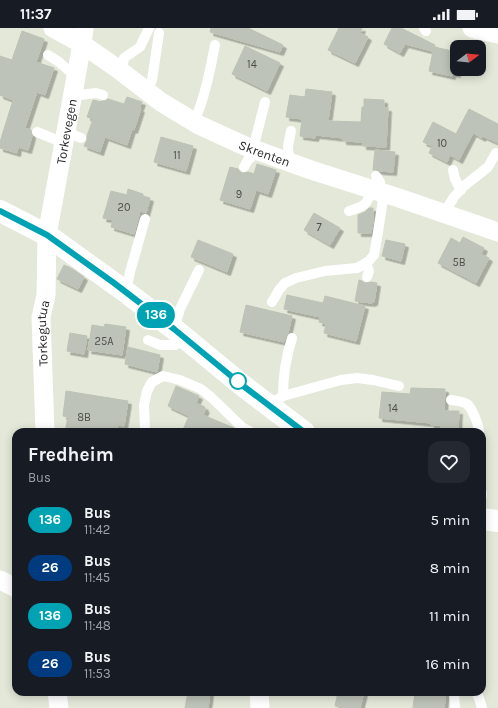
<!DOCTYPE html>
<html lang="en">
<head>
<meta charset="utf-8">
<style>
	body { margin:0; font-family:Karla,sans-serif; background:#242831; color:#f1f3f6; height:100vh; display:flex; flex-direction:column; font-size:15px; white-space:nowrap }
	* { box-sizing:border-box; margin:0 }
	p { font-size:13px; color:#9ea1a6 }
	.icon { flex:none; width:22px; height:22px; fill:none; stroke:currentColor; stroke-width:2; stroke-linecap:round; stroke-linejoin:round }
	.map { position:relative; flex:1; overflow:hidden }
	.sheet { position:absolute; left:12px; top:400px; width:474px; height:268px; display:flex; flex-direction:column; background:#171b24; border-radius:12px; box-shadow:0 2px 10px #0003 }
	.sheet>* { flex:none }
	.badge { padding:0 8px; border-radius:13px; font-size:14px; line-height:26px }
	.needle { width:26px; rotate:74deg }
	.buttons { position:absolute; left:450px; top:12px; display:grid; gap:8px }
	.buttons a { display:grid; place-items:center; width:36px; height:36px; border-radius:8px; background:#171b24; box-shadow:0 2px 10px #0003; font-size:20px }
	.map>.badge { position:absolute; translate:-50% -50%; box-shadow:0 0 0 2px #fff }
	.round { display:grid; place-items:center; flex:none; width:42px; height:42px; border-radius:12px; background:#242831 }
	.overview { display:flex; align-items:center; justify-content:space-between; height:68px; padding:0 16px }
	h1 { font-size:19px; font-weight:700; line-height:30px }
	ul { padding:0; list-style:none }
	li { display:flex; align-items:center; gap:12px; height:48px; padding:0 16px }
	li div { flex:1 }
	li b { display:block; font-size:15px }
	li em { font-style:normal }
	li .badge { min-width:44px; font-weight:700; text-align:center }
	.status { display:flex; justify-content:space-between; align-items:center; height:28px; padding:0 20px; background:#171b24; direction:ltr }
	.status svg { height:11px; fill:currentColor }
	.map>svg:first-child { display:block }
	.building { fill:#bec3b9; stroke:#bcc3b4; filter:url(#shadow) }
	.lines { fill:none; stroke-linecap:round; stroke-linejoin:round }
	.lane { stroke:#fff; stroke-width:10 }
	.street { stroke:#fff; stroke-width:19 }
	.secondary { stroke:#fff; stroke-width:22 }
	.line-casing { stroke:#fff; stroke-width:9 }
	.line { stroke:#00a3b4; stroke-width:6 }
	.stop-dot { fill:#fff; stroke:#00a3b4; stroke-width:2 }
	.labels { text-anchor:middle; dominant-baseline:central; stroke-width:3; stroke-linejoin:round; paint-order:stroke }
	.number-label { font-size:11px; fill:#4d4e4c }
	.street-label { font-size:13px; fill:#272727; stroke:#fff }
</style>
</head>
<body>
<div class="status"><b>11:37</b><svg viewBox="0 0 49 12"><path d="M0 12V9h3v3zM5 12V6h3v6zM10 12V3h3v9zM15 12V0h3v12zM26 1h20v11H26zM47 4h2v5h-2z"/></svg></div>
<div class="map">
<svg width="498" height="680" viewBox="0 0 498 680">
	<defs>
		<filter id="shadow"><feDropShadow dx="3.5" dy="3.5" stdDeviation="0" flood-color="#0004"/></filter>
	</defs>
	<rect width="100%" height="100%" fill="#e3e8d9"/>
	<g class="building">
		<path d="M211 0H248L283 17 280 24 210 4Z"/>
		<path d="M339 0H362L360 5 368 9 355 35 328 22Z"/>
		<path d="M392 0H401L435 17 432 23 405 16 400 25 384 16Z"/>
		<path d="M22 3 44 11 36 34 54 40 45 67 37 64 25 100 31 102 32 108 28 122 18 119 17 125 0 120V114L13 72 0 67V28L12 32Z"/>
		<path d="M245 18 280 35 267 63 232 46Z"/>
		<path d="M434 19 457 24V46L452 45V48L429 43Z"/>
		<path d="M306 61 332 64 328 93 361 94 362 79H364V71L384 72V80H388L386 119 363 118V114L343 113V110L316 107 315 110 300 108 302 91 286 89 290 67 305 69Z"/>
		<path d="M127 69 142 74 139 81H141L134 102 132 101 127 117 105 109 100 124 84 118 87 112V108L93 91 87 89 93 72 101 74V73H105L108 71 124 76Z"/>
		<path d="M469 81 498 96V115L483 108 482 110 473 105 459 132 450 127 447 134 429 125 432 118 423 114 433 94 456 106Z"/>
		<path d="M161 109 193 118 186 143 154 134Z"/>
		<path d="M375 122 395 124 393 144 380 143 376 142H373Z"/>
		<path d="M257 136 276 142 268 166 256 162 250 181 220 172 230 139 238 141 241 145H244L248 144 254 146Z"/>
		<path d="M128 161 143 166V168L150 170 146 185 140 183 134 206 111 199 113 192 103 190 111 163 127 167Z"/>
		<path d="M369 180H373V194L371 205H358V187L365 184Z"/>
		<path d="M314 185 340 200 330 217 304 202Z"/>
		<path d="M463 209 484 220 481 226 489 230 476 255 438 235 451 210 460 215Z"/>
		<path d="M198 212 233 226 227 244 191 229Z"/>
		<path d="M386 212 405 216 401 233 382 228Z"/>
		<path d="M64 237 71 240 84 249 78 261 57 251Z"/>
		<path d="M359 252 362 253 365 255 371 254 377 255 374 274H372V275L355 273Z"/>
		<path d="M287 267 323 275 325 268 365 278 356 313 324 305 326 296 319 294 320 289 284 281Z"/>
		<path d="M246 277 292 288 288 305 286 308 284 314 240 304Z"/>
		<path d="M105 296 126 299 122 327 88 322 92 297 104 299Z"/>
		<path d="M70 305 87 308 84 326 67 323Z"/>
		<path d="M128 319 160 327 157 344 125 336Z"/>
		<path d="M176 358 199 368 196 375 205 379 204 381H206L203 387 234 400 238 404H182L189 388 168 378Z"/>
		<path d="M411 360 445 361 444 383H459L458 404H440L441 397H431V395L379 390 382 364 410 366Z"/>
		<path d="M66 363 128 373 124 398 118 397 116 404H65L68 389 63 388Z"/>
		<path d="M188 664H210L208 680H185Z"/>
		<path d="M338 664H364L360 680H343L335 678Z"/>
		<path d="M415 664H446L444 680H413Z"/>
	</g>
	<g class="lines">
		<g class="lane">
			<path d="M424 0 426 3"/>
			<path d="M48 27 59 34 76 49"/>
			<path d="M122 43 124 30 140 19 149 0"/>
			<path d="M148 63 152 52 159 5"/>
			<path d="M72 68 96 65 103 67"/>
			<path d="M194 94C205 69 210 43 215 17"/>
			<path d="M37 104 64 115"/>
			<path d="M66 104 81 110"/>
			<path d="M253 121 265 74"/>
			<path d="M289 134 288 118 291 103"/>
			<path d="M244 139 248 132 258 123"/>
			<path d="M453 142 455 151 461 162"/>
			<path d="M376 148 380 154 379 163"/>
			<path d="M349 183C365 178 367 177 372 161"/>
			<path d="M444 185 454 169 464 158 488 139 496 125"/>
			<path d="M366 235 369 243 367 249"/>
			<path d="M126 264 130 244 145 191"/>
			<path d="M272 274 279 262 285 255 296 250 325 243 357 240 368 234 374 227 378 204 384 165"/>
			<path d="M174 301 180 281 199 242"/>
			<path d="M148 312 160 317H175L186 311"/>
			<path d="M283 368C283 348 286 329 292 310"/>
			<path d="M451 372C456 373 462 373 467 376 472 380 479 397 479 404"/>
			<path d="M269 377 283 368 341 352 357 350 373 352 399 358"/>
			<path d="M145 404 144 377 147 363 152 354 163 348 180 352 201 361 212 370 242 399 251 404"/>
			<path d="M482 465V468"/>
			<path d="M454 664 455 680"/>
			<path d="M476 664 479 670 482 680"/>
		</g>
		<g class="street">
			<path id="s1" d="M53 0 82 16 118 41 161 74 199 97 245 118 311 142 399 170 498 204"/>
			<path d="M472 0 479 2 498 6"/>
			<path id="s2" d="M45 404 41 289 46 267 47 207 82 16 84 0"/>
			<path d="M0 552 16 560"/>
			<path d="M57 664 59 680"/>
			<path d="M259 664 260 680"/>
		</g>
		<g class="secondary">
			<path d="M0 183 47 207 126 264 174 301 242 357 304 404"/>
			<path d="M482 491 498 493"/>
		</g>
	</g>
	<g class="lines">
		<defs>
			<path id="line" d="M0 183 47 207 114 255 174 301 242 357 304 404"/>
		</defs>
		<use href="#line" class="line-casing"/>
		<use href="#line" class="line"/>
	</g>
	<circle class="stop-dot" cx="238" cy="353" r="8"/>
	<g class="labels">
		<g class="number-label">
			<text x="252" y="36">14</text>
			<text x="442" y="115">10</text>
			<text x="177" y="127">11</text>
			<text x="239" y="166">9</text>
			<text x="124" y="179">20</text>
			<text x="319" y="199">7</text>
			<text x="459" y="234">5B</text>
			<text x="104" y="313">25A</text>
			<text x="393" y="380">14</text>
			<text x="84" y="389">8B</text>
		</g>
		<g class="street-label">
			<text stroke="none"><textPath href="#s2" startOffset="303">Torkevegen</textPath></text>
			<text stroke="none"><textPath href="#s1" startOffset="247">Skrenten</textPath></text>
			<text stroke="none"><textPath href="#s2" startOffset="99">Torkegutua</textPath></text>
		</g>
	</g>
</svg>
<div class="buttons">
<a><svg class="needle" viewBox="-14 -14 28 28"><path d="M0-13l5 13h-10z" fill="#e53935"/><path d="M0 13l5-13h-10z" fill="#9ea1a6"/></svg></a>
</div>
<b class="badge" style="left:156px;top:287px;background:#00a3b4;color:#fff">136</b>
<section class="sheet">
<div class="overview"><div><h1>Fredheim</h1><p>Bus</p></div><a class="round"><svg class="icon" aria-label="heart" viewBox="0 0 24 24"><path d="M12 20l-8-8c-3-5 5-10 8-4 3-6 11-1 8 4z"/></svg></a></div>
<ul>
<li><span class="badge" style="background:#00a3b4;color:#fff">136</span><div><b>Bus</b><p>11:42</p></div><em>5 min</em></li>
<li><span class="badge" style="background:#003b80;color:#fff">26</span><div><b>Bus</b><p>11:45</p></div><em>8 min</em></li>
<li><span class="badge" style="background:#00a3b4;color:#fff">136</span><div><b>Bus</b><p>11:48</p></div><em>11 min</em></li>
<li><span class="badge" style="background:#003b80;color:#fff">26</span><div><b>Bus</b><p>11:53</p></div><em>16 min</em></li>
</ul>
</section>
</div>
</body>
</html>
